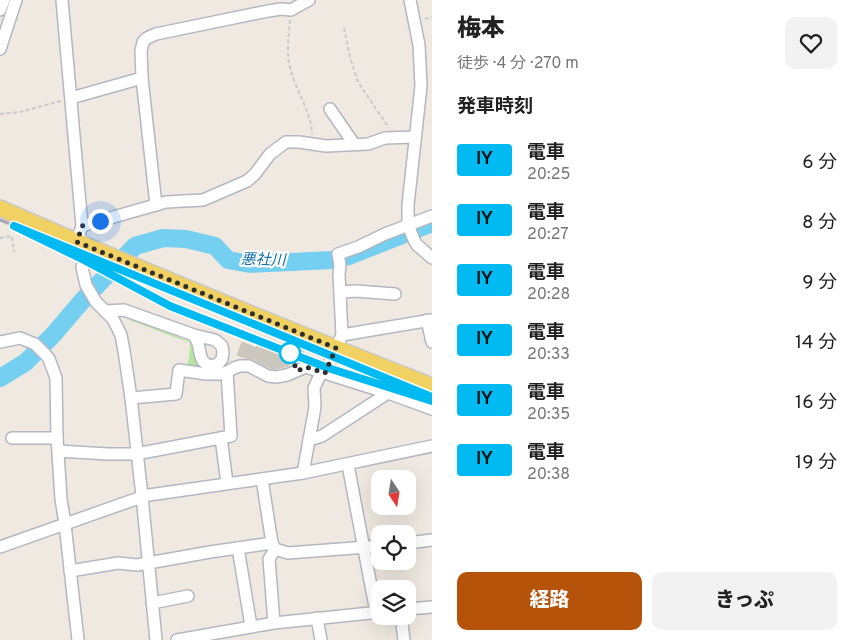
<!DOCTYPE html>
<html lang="ja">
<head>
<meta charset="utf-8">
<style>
	body { margin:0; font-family:Overpass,"Noto Sans JP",sans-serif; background:#f2f2f2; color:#222; height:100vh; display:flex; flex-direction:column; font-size:19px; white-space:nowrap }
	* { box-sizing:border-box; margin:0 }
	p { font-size:16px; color:#767676 }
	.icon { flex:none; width:28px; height:28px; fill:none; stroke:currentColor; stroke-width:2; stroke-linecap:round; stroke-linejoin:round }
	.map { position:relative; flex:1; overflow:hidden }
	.side { display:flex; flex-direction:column; background:#fff; width:430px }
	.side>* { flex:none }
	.badge { padding:0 10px; border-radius:4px; font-size:18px; line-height:32px }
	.needle { width:32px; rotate:168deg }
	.buttons { position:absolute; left:371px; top:470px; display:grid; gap:10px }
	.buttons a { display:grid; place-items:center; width:45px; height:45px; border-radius:10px; background:#fff; box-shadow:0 5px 20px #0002; font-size:25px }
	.you { position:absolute; width:25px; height:25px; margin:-12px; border:4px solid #fff; border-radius:50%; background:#1a73e8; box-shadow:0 0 0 8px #1a73e833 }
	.map>.badge { position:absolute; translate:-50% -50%; box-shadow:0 0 0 2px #fff }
	h2 { padding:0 25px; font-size:19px; line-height:45px }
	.round { display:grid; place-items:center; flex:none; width:52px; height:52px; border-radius:10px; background:#f2f2f2 }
	.head { display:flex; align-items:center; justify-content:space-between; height:85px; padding:0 25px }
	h1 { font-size:24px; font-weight:800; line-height:38px }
	.primary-button { display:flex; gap:10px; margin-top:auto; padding:10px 25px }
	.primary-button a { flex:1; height:58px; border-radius:10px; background:#b45309; color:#fff; font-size:20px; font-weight:800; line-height:58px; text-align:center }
	.primary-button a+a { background:#f2f2f2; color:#222 }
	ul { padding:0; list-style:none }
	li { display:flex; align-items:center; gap:15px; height:60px; padding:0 25px }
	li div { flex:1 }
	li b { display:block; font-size:19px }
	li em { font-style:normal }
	li .badge { min-width:55px; font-weight:700; text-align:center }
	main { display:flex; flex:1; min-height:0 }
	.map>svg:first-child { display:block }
	.green { fill:#b6e59e }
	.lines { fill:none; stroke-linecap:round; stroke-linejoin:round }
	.river { stroke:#75cff0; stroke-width:18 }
	.building { fill:#cbc7bf; stroke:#cbc5ba }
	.minor-casing { stroke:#b4b7c1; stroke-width:14 }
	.major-casing { stroke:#c9c9c9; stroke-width:18 }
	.path { stroke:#c9c9c9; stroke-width:2; stroke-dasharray:4 2.5; stroke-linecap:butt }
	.minor { stroke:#fff; stroke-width:11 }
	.major { stroke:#f2d163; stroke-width:15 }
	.rail { stroke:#a3a6b8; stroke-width:3 }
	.line-casing { stroke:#fff; stroke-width:11 }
	.line { stroke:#00baf1; stroke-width:8 }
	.walk { stroke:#2e2e2e; stroke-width:5; stroke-dasharray:0 9 }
	.stop-dot { fill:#fff; stroke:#00baf1; stroke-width:2.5 }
	.labels { text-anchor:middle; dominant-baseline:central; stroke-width:4.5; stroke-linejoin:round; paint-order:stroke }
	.water-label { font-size:15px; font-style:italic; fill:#0d6fa3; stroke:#fff }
</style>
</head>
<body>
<main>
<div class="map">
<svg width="432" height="640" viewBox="0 0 432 640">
	<rect width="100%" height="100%" fill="#efe9e1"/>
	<path class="green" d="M127 319 139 321 190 342C198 351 191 358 202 368H186L189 360 190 343Z"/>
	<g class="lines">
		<path class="river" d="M0 378 26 362 53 335 82 301 135 246 163 238 186 239 215 246 228 260 250 264 332 260 349 256 432 223"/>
	</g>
	<path class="building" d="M242 342 256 348 257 345 275 353V352L291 358 288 366 276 369H272L252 359 245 358 237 355Z"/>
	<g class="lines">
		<defs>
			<g id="minor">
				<path d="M62 0 82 226 80 232"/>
				<path d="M410 0 419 45 421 86 408 205V225L414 240 417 245 432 258"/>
				<path d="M0 10 4 0"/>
				<path d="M0 49 16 0"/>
				<path d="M71 98 142 78"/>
				<path d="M330 109 354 144"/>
				<path d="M156 205 142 78 141 51 143 42 147 38 156 34 268 11 281 9 291 10 309 0"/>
				<path d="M82 226 166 202 203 200 247 181 255 174 270 154 286 142H299L326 146 368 144 385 138 415 137"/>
				<path d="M88 247 85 255 82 267 86 285 96 302 113 319 121 335 124 351 131 398 142 496 156 640"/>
				<path d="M340 292 356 291 395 294"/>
				<path d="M105 311 124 310 194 335 215 340 222 346 223 353 222 359 218 364 209 366C200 360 201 357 199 348 199 343 196 340 194 335"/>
				<path d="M427 320 432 342"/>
				<path d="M342 335 339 274 340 265 338 254 358 247 385 234 432 216"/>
				<path d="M0 342 20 338 35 344 46 355 49 359 56 378 57 438 61 499 65 524 78 640"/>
				<path d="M325 373 342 335 432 320"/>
				<path d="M131 398 176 394 179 370 206 374H220L227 372 234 368 240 366H249L268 376 276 377 287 375 306 367 388 393 432 409"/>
				<path d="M12 438H57"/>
				<path d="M221 438 227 483"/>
				<path d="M309 440 322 436 388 393"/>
				<path d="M58 451 108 454H136L231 436 227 372"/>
				<path d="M348 465 376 612"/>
				<path d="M303 473 315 407 314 388 321 373"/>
				<path d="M262 479 272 543"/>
				<path d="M408 543 432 540"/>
				<path d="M0 547 136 499 142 496 303 473 432 446"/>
				<path d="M238 548 251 626"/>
				<path d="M70 571 118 563 137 565 210 552 272 543 275 549 288 553 380 546"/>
				<path d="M152 603 188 596"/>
				<path d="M408 609 432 607"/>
				<path d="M401 616 404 640"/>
				<path d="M317 618 321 640"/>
				<path d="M274 623 269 559 275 549"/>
				<path d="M177 640 274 623 380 612"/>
			</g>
			<path id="major" d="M0 208C143 271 287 329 432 386"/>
		</defs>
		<use href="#minor" class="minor-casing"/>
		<use href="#major" class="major-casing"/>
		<g class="path">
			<path d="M425 19 432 17"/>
			<path d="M290 20C289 36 286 52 290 67 295 90 311 110 312 134"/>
			<path d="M344 28 350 57 358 82 389 128"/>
			<path d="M0 114 20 112 61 101"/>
			<path d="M0 238 12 236 14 252"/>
			<path d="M293 346 304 350 303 352 298 351 295 359"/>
			<path d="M292 349 298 351"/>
		</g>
		<use href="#minor" class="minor"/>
		<use href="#major" class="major"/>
		<g class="rail">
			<path d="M0 220 432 398"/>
			<path d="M94 266 170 306 328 368 394 389"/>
		</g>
	</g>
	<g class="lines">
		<defs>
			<path id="line" d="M432 397 14 226 84 260 170 306 328 368 432 401"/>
		</defs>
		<use href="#line" class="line-casing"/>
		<use href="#line" class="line"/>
		<path class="walk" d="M100 221 82 226 77 242 336 348 325 373 306 367 297 371 290 353"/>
	</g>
	<circle class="stop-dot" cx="290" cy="353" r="10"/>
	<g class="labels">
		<g class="water-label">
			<text transform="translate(263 261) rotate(1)">悪社川</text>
		</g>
	</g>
</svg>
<div class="buttons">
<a><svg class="needle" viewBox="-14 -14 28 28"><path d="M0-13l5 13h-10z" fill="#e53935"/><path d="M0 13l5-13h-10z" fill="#767676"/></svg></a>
<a><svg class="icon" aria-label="locate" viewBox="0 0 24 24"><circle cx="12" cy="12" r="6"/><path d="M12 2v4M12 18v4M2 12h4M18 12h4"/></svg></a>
<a><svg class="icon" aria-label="layers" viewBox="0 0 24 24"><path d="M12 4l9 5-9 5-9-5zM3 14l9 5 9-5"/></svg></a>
</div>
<div class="you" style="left:100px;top:221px"></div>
</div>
<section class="side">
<div class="head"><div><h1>梅本</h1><p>徒歩 · 4 分 · 270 m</p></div><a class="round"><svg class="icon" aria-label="heart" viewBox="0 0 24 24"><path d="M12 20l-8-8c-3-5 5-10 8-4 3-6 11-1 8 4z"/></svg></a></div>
<h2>発車時刻</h2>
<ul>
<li><span class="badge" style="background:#00baf1;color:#111">IY</span><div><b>電車</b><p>20:25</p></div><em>6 分</em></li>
<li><span class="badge" style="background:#00baf1;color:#111">IY</span><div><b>電車</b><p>20:27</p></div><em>8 分</em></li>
<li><span class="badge" style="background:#00baf1;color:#111">IY</span><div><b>電車</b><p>20:28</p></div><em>9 分</em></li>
<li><span class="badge" style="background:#00baf1;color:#111">IY</span><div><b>電車</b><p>20:33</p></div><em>14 分</em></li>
<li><span class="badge" style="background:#00baf1;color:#111">IY</span><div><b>電車</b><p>20:35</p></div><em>16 分</em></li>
<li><span class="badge" style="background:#00baf1;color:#111">IY</span><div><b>電車</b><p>20:38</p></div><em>19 分</em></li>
</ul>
<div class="primary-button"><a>経路</a><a>きっぷ</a></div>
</section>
</main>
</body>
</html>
